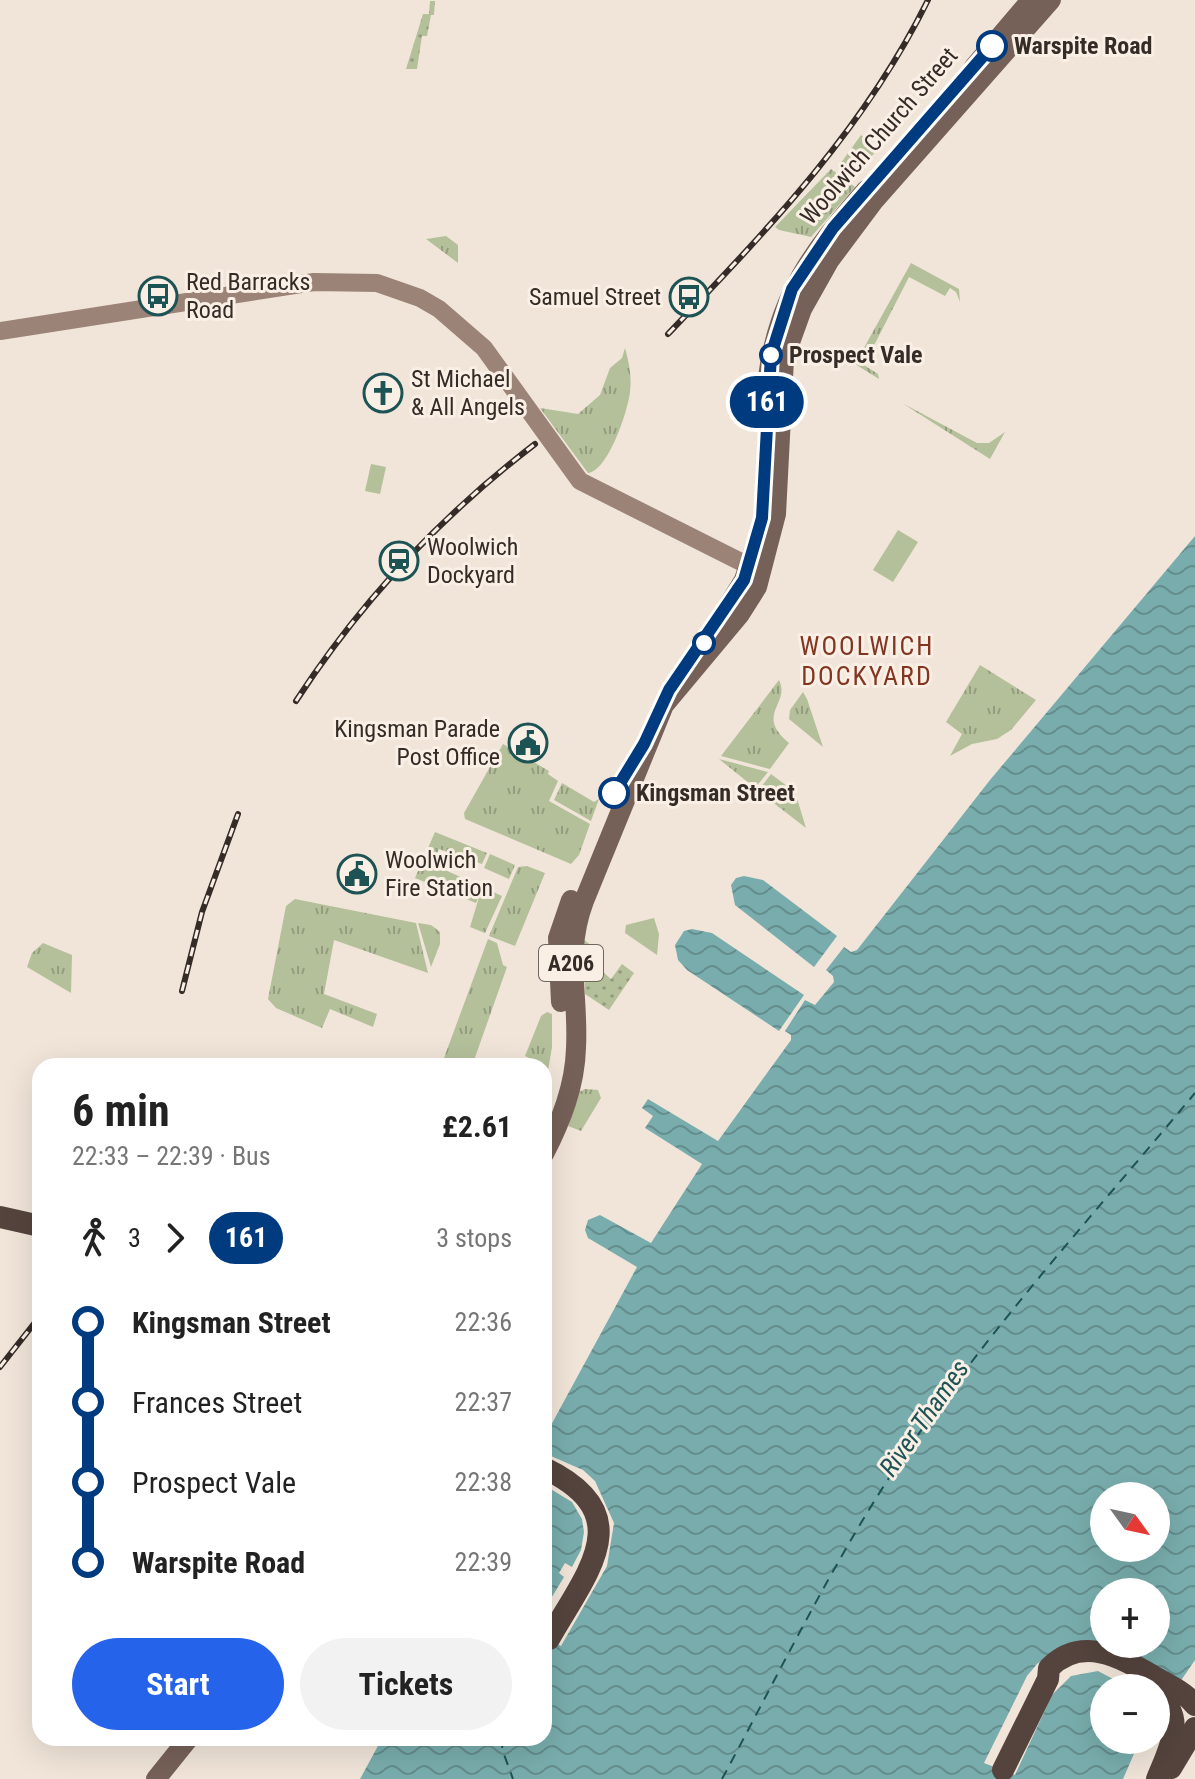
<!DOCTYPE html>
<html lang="en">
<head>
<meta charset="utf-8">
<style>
	body { margin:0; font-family:"Roboto Condensed",sans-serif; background:#f2f2f2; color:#222; height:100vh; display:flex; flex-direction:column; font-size:30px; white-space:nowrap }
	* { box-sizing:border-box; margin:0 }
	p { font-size:26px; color:#767676 }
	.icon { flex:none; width:44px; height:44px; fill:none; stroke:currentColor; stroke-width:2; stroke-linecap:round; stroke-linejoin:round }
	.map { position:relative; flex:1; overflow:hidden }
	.drawer { position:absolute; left:32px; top:1058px; width:520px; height:688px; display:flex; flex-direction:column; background:#fff; border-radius:24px; box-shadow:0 8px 32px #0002 }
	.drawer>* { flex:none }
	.badge { padding:0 16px; border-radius:26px; font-size:28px; line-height:52px }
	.needle { width:52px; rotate:123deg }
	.fabs { position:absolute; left:1090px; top:1482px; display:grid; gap:16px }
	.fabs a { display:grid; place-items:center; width:80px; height:80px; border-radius:50%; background:#fff; box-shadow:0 8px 32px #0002; font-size:40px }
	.map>.badge { position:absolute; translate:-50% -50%; box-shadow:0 0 0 4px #fff }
	.legs { display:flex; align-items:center; gap:12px; height:88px; padding:0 40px; font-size:26px }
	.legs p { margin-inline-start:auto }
	.headline { display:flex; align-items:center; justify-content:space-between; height:136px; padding:0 40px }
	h1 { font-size:44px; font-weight:700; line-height:60px }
	.action { display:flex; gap:16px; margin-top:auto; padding:16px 40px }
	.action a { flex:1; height:92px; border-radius:48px; background:#2563eb; color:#fff; font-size:32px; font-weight:700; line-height:92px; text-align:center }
	.action a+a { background:#f2f2f2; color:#222 }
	ul { padding:0 40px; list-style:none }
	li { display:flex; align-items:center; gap:28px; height:80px; font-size:30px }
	li i { display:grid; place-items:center; width:12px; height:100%; margin:0 10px; background:currentColor }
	li i::after { content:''; width:20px; height:20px; margin:-10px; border:6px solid; border-radius:50%; background:#fff }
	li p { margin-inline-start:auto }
	li:first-child i { background:linear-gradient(#0000 50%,currentColor 0) }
	li:last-child i { background:linear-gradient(currentColor 50%,#0000 0) }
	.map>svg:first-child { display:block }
	.grass { fill:url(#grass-tufts) }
	.garden { fill:url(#garden-dots) }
	.pitch { fill:#b4c09a }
	.water { fill:url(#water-waves); fill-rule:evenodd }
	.pier { fill:#f1e5d9 }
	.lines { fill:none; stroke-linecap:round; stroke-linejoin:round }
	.ferry { stroke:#1d5355; stroke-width:2; stroke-dasharray:10 8; stroke-linecap:butt }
	.secondary { stroke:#9c8377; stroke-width:18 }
	.primary { stroke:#766158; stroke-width:20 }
	.highway { stroke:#55443e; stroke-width:22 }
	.rail-casing { stroke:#352b27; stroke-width:6 }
	.rail { stroke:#f9efe5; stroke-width:3; stroke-dasharray:9; stroke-linecap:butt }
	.line-1-casing { stroke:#fff; stroke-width:18 }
	.line-1 { stroke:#003b80; stroke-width:12 }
	.stop-1-dot { fill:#fff; stroke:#003b80; stroke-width:4 }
	.labels { text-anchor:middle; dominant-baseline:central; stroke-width:6; stroke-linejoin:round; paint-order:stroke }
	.shield { fill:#f9efe5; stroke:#706660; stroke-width:2 }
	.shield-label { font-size:22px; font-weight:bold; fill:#352b27 }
	.stop-label { font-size:24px; font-weight:bold; fill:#352b27; stroke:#f9efe5; text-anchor:start }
	.street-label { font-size:24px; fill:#352b27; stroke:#f9efe5 }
	.poi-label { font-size:24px; fill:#352b27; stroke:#f9efe5; text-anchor:start }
	.neighbourhood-label { font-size:26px; letter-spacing:2px; fill:#823521; stroke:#f9efe5 }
	.water-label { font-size:26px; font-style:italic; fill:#1d5355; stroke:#f9efe5 }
</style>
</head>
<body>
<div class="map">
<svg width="1195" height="1779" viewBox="0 0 1195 1779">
	<defs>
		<pattern id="grass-tufts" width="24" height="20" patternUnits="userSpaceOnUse" patternTransform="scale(2)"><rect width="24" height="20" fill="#b4c09a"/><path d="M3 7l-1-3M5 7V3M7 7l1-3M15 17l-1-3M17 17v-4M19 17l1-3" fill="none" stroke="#939c7e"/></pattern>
		<pattern id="garden-dots" width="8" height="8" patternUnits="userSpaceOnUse" patternTransform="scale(2)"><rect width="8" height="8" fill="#b4c09a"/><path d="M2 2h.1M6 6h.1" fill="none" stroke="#939c7e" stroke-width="1.8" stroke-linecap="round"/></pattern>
		<pattern id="water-waves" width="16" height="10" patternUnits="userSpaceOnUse" patternTransform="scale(2)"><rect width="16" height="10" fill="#79adad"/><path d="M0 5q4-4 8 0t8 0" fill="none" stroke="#648d8d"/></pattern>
	</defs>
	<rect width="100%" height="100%" fill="#f1e5d9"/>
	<g class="grass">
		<path d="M831 169 855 187 811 237 779 230 775 227Z"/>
		<path d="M446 236 458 245V263L426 239Z"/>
		<path d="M911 263 959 289 960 302 956 292 950 288 945 296 909 277 864 365 878 374 879 379 855 364Z"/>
		<path d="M625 348C629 362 632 377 630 392 628 411 608 471 588 473L540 408 578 414 600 395 610 368 622 358Z"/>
		<path d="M902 403 977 443H989L1005 432 990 459Z"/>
		<path d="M980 665 1036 700 1011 730 997 739 972 744 950 756 962 734 946 722Z"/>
		<path d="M779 680C791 704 754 714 789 743L770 769 721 756Z"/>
		<path d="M803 692 807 699 823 747 789 719 790 710Z"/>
		<path d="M503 744 549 771 548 774 558 781 549 801 590 824 579 855 571 864 465 819 464 813Z"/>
		<path d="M719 759 768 772 755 788Z"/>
		<path d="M771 774 795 792 806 828 758 791Z"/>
		<path d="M562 783 594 802 599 799 591 821 554 800Z"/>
		<path d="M435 832 487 853 482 864 439 849 432 864 502 896 485 933 470 927 480 894 476 903 415 878Z"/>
		<path d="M490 854 515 865 509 879 484 868Z"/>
		<path d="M527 866 545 873 515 946 489 936 518 867Z"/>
		<path d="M295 899 416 923 428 973 334 940 324 994 377 1014 373 1027 330 1009 322 1028 276 1008 268 999 286 906Z"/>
		<path d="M418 923 431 925 440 932V944L431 967Z"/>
		<path d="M488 939 497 943 503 965 507 967 472 1066H441Z"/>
		<path d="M43 943 72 955 71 993 27 967 32 953Z"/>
		<path d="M547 1012 552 1014V1047L544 1094V1066H533L535 1061 525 1056 541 1016Z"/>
		<path d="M585 1089 598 1090 601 1098 581 1131 568 1126 579 1092Z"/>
	</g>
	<g class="garden">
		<path d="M430 1H435L434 15H431L427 36H422L417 69H406L423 14H429Z"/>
		<path d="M584 940 595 948 588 959 611 979 622 964 634 973 609 1010 585 994Z"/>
	</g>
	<g class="pitch">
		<path d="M861 135 878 148 854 179 838 167Z"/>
		<path d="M371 464 386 467 380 494 365 491Z"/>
		<path d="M898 530 918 542 893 582 873 570Z"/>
		<path d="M654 918 659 934 657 955 625 933 626 925Z"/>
	</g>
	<g class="water">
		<path d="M1195 536V1660L1156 1717V1688H1104V1740H1140L1123 1779H360L379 1744 375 1738H544V1438L637 1267 588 1238 585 1230 588 1220 600 1215 651 1243 702 1164 645 1128 653 1116 642 1108 648 1099 718 1141 791 1040V1035L785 1031 805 1000 815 1005 834 982 833 976 826 970 844 947 851 952 857 950 990 780ZM1104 1496H1156V1548H1104ZM1104 1592H1156V1644H1104Z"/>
		<path d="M744 876 763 880 837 936 814 967 735 905 731 885 736 878Z"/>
		<path d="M692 929 712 933 804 995 779 1031 687 970 678 960 675 945 684 931Z"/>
	</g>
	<g class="pier">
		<path d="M544 1453 583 1470 595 1481 614 1523 607 1566 561 1646 544 1636V1610L564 1577 559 1573 565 1563 572 1567 581 1550 584 1532 582 1519 572 1502 544 1485Z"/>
		<path d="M1104 1644H1114L1135 1654 1156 1688H1130L1098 1671 1071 1676 1052 1695 1015 1775 984 1763 1027 1676 1037 1664 1050 1654Z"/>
	</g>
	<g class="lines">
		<g class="ferry">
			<path d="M503 1738 502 1749 513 1779"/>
			<path d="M722 1779C783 1666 840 1547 913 1442 998 1319 1100 1207 1195 1093"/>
		</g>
		<path class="secondary" d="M0 331 314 282 377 283 420 298 439 309 484 348 580 481 759 571"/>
		<g class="primary">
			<path d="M974 67 1031 0"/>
			<path d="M768 377C779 295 813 251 866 190"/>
			<path d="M713 630 744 580 761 529"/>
			<path d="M561 1002 558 938 571 900"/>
			<path d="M544 1154C561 1121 575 1086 576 1048 579 995 564 954 584 901L664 705 740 614 757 587 776 514 784 359 802 309 829 261 873 202 1051 0"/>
			<path d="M156 1779 189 1738"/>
		</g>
		<g class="highway">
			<path d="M0 1217 40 1226"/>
			<path d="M544 1468C641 1514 587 1572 549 1639"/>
			<path d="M1156 1694C1188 1717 1169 1749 1157 1779"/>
			<path d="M1171 1768 1195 1728"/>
			<path d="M1003 1770 1048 1679 1049 1668C1082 1635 1120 1657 1153 1676 1168 1685 1185 1692 1195 1705"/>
		</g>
		<defs>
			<g id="rail">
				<path d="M668 334C767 230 864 130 928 0"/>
				<path d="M296 701C361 601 441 516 535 444"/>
				<path d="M182 991 202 912 238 814"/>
				<path d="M0 1367 40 1316"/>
			</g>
		</defs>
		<use href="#rail" class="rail-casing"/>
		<use href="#rail" class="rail"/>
	</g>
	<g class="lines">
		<defs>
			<path id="line-1" d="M614 793 644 744 669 690 744 580 762 518 771 355 792 289 833 228 992 46"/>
		</defs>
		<use href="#line-1" class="line-1-casing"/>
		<use href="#line-1" class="line-1"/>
	</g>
	<defs>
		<symbol id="bus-ring" viewBox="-11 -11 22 22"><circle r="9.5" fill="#f9efe5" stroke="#1d5355" stroke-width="1.5"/><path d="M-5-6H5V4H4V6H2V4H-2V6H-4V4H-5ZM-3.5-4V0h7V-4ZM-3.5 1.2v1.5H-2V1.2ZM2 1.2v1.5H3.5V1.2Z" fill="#1d5355"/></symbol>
		<symbol id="church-ring" viewBox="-11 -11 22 22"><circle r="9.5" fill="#f9efe5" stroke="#1d5355" stroke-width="1.5"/><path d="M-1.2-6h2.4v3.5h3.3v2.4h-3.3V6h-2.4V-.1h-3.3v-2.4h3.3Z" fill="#1d5355"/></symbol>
		<symbol id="station-ring" viewBox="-11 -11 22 22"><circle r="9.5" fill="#f9efe5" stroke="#1d5355" stroke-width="1.5"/><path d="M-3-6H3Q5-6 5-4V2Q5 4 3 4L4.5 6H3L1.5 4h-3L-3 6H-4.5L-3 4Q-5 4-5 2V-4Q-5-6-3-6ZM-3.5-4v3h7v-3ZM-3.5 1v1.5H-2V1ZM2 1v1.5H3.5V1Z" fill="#1d5355"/></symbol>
		<symbol id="civic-ring" viewBox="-11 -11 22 22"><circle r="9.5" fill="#f9efe5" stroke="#1d5355" stroke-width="1.5"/><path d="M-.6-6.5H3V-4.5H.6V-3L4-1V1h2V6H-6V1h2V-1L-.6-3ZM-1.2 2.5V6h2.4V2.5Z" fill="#1d5355"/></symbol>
	</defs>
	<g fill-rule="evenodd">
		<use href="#bus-ring" x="136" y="274" width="44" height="44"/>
		<use href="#bus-ring" x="667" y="275" width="44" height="44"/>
		<use href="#church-ring" x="361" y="371" width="44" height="44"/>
		<use href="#station-ring" x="377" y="539" width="44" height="44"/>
		<use href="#civic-ring" x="506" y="721" width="44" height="44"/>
		<use href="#civic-ring" x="335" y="852" width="44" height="44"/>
	</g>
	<g class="stop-1-dot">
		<circle cx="992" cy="46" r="14"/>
		<circle cx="771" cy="355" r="10"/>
		<circle cx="704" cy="643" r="10"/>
		<circle cx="614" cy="793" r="14"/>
	</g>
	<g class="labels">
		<rect class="shield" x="539" y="945" width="64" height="36" rx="6"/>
		<g class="shield-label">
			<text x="571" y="963">A206</text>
		</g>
		<g class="stop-label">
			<text x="1014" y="46">Warspite Road</text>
			<text x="789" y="355">Prospect Vale</text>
			<text x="636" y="793">Kingsman Street</text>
		</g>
		<g class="street-label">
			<text transform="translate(879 136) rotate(-49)">Woolwich Church Street</text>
		</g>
		<g class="poi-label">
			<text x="186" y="282">Red Barracks<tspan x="186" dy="28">Road</tspan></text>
			<text x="661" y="297" text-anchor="end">Samuel Street</text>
			<text x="411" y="379">St Michael<tspan x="411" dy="28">&amp; All Angels</tspan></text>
			<text x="427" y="547">Woolwich<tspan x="427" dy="28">Dockyard</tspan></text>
			<text x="500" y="729" text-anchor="end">Kingsman Parade<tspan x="500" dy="28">Post Office</tspan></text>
			<text x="385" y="860">Woolwich<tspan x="385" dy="28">Fire Station</tspan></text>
		</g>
		<g class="neighbourhood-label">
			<text x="867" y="646">WOOLWICH<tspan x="867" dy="30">DOCKYARD</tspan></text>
		</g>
		<g class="water-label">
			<text transform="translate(924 1418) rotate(-55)">River Thames</text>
		</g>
	</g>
</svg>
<div class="fabs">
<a><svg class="needle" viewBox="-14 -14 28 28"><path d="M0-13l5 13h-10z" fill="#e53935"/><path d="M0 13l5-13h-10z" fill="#767676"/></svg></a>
<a>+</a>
<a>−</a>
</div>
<b class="badge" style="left:767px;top:402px;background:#003b80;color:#fff">161</b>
<section class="drawer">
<div class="headline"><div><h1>6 min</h1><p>22:33 – 22:39 · Bus</p></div><b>£2.61</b></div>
<div class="legs"><svg class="icon" aria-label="walk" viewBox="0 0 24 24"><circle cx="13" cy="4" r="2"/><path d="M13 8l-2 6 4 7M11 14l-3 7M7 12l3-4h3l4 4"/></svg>3<svg class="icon" aria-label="forward" viewBox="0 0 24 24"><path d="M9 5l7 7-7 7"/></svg><b class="badge" style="background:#003b80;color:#fff">161</b><p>3 stops</p></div>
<ul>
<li><i style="color:#003b80"></i><b>Kingsman Street</b><p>22:36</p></li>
<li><i style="color:#003b80"></i><span>Frances Street</span><p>22:37</p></li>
<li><i style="color:#003b80"></i><span>Prospect Vale</span><p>22:38</p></li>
<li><i style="color:#003b80"></i><b>Warspite Road</b><p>22:39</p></li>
</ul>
<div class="action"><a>Start</a><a>Tickets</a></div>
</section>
</div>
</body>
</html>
